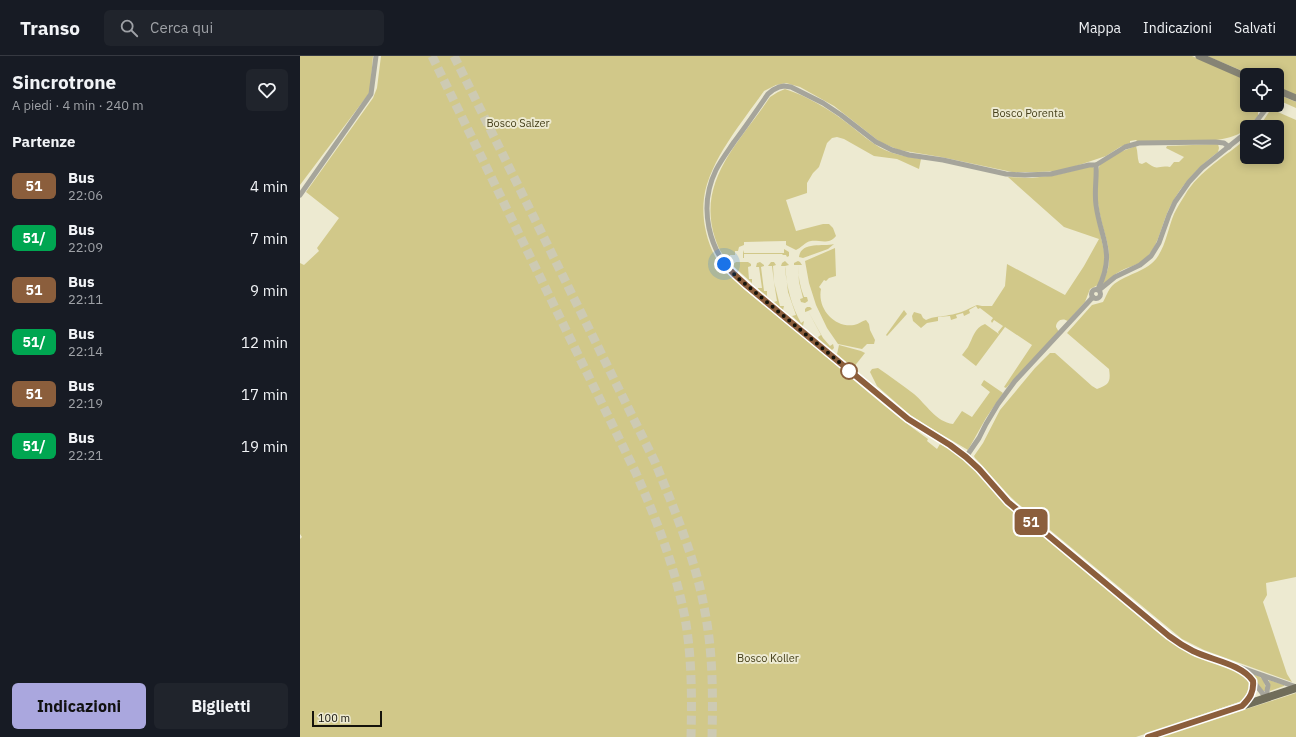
<!DOCTYPE html>
<html lang="it">
<head>
<meta charset="utf-8">
<style>
	body { margin:0; font-family:"IBM Plex Sans",sans-serif; background:#20242c; color:#f1f3f6; height:100vh; display:flex; flex-direction:column; font-size:15px; white-space:nowrap }
	* { box-sizing:border-box; margin:0 }
	p { font-size:13px; color:#9ea1a6 }
	.icon { flex:none; width:22px; height:22px; fill:none; stroke:currentColor; stroke-width:2; stroke-linecap:round; stroke-linejoin:round }
	.map { position:relative; flex:1; overflow:hidden }
	.drawer { display:flex; flex-direction:column; background:#171b24; width:300px }
	.drawer>* { flex:none }
	.badge { padding:0 8px; border-radius:6px; font-size:14px; line-height:26px }
	.controls { position:absolute; left:940px; top:12px; display:grid; gap:8px }
	.controls a { display:grid; place-items:center; width:44px; height:44px; border-radius:6px; background:#171b24; box-shadow:0 2px 10px #0003; font-size:20px }
	.scale { position:absolute; left:12px; bottom:10px; width:70px; box-sizing:border-box; padding-left:4px; border:2px solid #15130b; border-top:0; font-size:11px; line-height:14px; white-space:nowrap; color:#15130b; -webkit-text-stroke:3px #edead1; paint-order:stroke }
	.you { position:absolute; width:20px; height:20px; margin:-10px; border:3px solid #fff; border-radius:50%; background:#1a73e8; box-shadow:0 0 0 6px #1a73e833 }
	.map>.badge { position:absolute; translate:-50% -50%; box-shadow:0 0 0 2px #fff }
	h2 { padding:0 12px; font-size:15px; line-height:36px }
	.round { display:grid; place-items:center; flex:none; width:42px; height:42px; border-radius:6px; background:#20242c }
	.headline { display:flex; align-items:center; justify-content:space-between; height:68px; padding:0 12px }
	h1 { font-size:19px; font-weight:700; line-height:30px }
	.button { display:flex; gap:8px; margin-top:auto; padding:8px 12px }
	.button a { flex:1; height:46px; border-radius:6px; background:#aaa7de; color:#111; font-size:16px; font-weight:700; line-height:46px; text-align:center }
	.button a+a { background:#20242c; color:#f1f3f6 }
	ul { padding:0; list-style:none }
	li { display:flex; align-items:center; gap:12px; height:52px; padding:0 12px }
	li div { flex:1 }
	li b { display:block; font-size:15px }
	li em { font-style:normal }
	li .badge { min-width:44px; font-weight:700; text-align:center }
	header { display:flex; align-items:center; gap:24px; box-sizing:border-box; height:56px; padding:0 20px; background:#171b24; border-bottom:1px solid #363941 }
	header strong { font-size:19px }
	nav { display:flex; gap:22px; margin-inline-start:auto; font-size:14px }
	.search { width:280px; height:36px; background:#20242c; display:flex; align-items:center; gap:10px; box-sizing:border-box; padding:0 14px; border-radius:6px; color:#9ea1a6; font-size:15px }
	main { display:flex; flex:1; min-height:0 }
	.map>svg:first-child { display:block }
	.green { fill:#d1c889 }
	.lines { fill:none; stroke-linecap:round; stroke-linejoin:round }
	.highway-tunnel { stroke:#cdcab3; stroke-width:9; stroke-dasharray:9 4.5; stroke-linecap:butt }
	.street { stroke:#a6a59b; stroke-width:5 }
	.secondary { stroke:#868475; stroke-width:7 }
	.primary { stroke:#706d5a; stroke-width:8 }
	.line-casing { stroke:#fff; stroke-width:9 }
	.line { stroke:#8b5e3c; stroke-width:6 }
	.walk { stroke:#15130b; stroke-width:4; stroke-dasharray:0 7.2 }
	.stop-dot { fill:#fff; stroke:#8b5e3c; stroke-width:2 }
	.labels { text-anchor:middle; dominant-baseline:central; stroke-width:4; stroke-linejoin:round; paint-order:stroke }
	.park-label { font-size:11px; fill:#46401b; stroke:#edead1 }
</style>
</head>
<body>
<header>
<strong>Transo</strong>
<div class="search"><svg class="icon" aria-label="search" viewBox="0 0 24 24"><circle cx="10" cy="10" r="6"/><path d="M15 15l6 6"/></svg>Cerca qui</div>
<nav><a>Mappa</a><a>Indicazioni</a><a>Salvati</a></nav>
</header>
<main>
<section class="drawer">
<div class="headline"><div><h1>Sincrotrone</h1><p>A piedi · 4 min · 240 m</p></div><a class="round"><svg class="icon" aria-label="heart" viewBox="0 0 24 24"><path d="M12 20l-8-8c-3-5 5-10 8-4 3-6 11-1 8 4z"/></svg></a></div>
<h2>Partenze</h2>
<ul>
<li><span class="badge" style="background:#8b5e3c;color:#fff">51</span><div><b>Bus</b><p>22:06</p></div><em>4 min</em></li>
<li><span class="badge" style="background:#00a651;color:#fff">51/</span><div><b>Bus</b><p>22:09</p></div><em>7 min</em></li>
<li><span class="badge" style="background:#8b5e3c;color:#fff">51</span><div><b>Bus</b><p>22:11</p></div><em>9 min</em></li>
<li><span class="badge" style="background:#00a651;color:#fff">51/</span><div><b>Bus</b><p>22:14</p></div><em>12 min</em></li>
<li><span class="badge" style="background:#8b5e3c;color:#fff">51</span><div><b>Bus</b><p>22:19</p></div><em>17 min</em></li>
<li><span class="badge" style="background:#00a651;color:#fff">51/</span><div><b>Bus</b><p>22:21</p></div><em>19 min</em></li>
</ul>
<div class="button"><a>Indicazioni</a><a>Biglietti</a></div>
</section>
<div class="map">
<svg width="996" height="681" viewBox="0 0 996 681">
	<rect width="100%" height="100%" fill="#edead1"/>
	<g class="green">
		<path d="M0 0H73L70 36 0 129Z"/>
		<path d="M81 0H892L947 24 940 42 947 45V49H955L958 50V60C945 76 938 81 916 84L838 86 836 84 830 85V87L820 91 806 100 761 115 736 116H712L641 101 599 94 580 86 534 50 500 31 486 27 476 29 464 35C443 65 409 105 404 142 401 165 408 193 422 211 434 225 448 236 462 248 478 261 495 275 511 288 550 320 587 354 628 383L627 385 637 393 640 388 653 395 669 408 708 449 870 584C886 596 902 602 920 608 928 611 937 613 944 618 954 625 953 640 942 645L836 681H0V483L2 481 0 478V207L4 209 19 195 17 192 39 162 6 136 73 42 77 32Z"/>
		<path d="M907 0H996V39L977 31V19H952Z"/>
		<path d="M485 33C507 40 529 53 547 67 558 75 573 89 585 94 596 99 609 101 621 103L619 113 597 103 574 100 544 83 537 81 532 82 527 87 519 111 513 117 507 127V137L486 144 496 175 523 168H529L533 172 536 180C529 189 520 184 511 185 505 186 501 192 496 194L486 189V185L444 186V189L439 191 438 195H435V199H430V202C421 201 418 190 415 182 396 124 441 85 470 41L478 36Z"/>
		<path d="M980 39 996 46V52L978 44 977 46V41Z"/>
		<path d="M971 53 996 64V521L966 527 967 539 963 546 987 618 992 626 904 594 882 583 716 446C701 432 689 416 675 402L674 400 683 387 700 354 735 312 750 297H755L792 330 797 333C809 329 811 326 809 313L767 277 792 249 803 246C806 241 808 234 812 230 825 218 844 217 856 203 866 190 868 172 874 158 877 152 881 145 885 139 899 115 926 100 947 82V101H977V71H959Z"/>
		<path d="M918 88 919 92 918 96C899 110 882 128 871 149 861 167 860 190 844 204 836 210 827 211 819 216 813 219 808 226 802 228 805 221 809 213 809 205 810 190 804 177 801 163 797 146 794 124 800 108L820 96 836 90C838 96 837 101 839 107L842 108 846 106C860 116 856 109 870 111L874 106H879L884 101 866 92 867 90Z"/>
		<path d="M792 110 794 112 799 172 806 204 800 224 798 229 790 233 785 246 768 265C762 261 756 265 756 271L759 276 706 332 704 331 732 289 705 271 676 310 662 299C664 296 666 294 668 291 673 282 674 272 685 268L699 278 698 276 703 270 694 264 692 267 691 265 693 262 680 252 678 253 676 250 669 254 670 257 664 260 663 257 656 259 657 262 651 264 650 260 638 261V265L627 267 621 272 613 265 612 260 614 256 621 258 623 262 626 264C634 260 641 261 649 259 659 258 668 253 677 249L682 250H692L705 230 707 208 765 239 784 210 799 183 764 171 708 121 732 122 756 119Z"/>
		<path d="M534 188 528 193 503 202 499 201C501 185 523 191 534 188Z"/>
		<path d="M535 192 536 220 529 222 526 225 524 224 519 231 521 233C517 252 534 272 554 269 559 268 562 265 566 264L569 268 570 274 575 284 574 288H567L562 293 538 288 527 272 516 249 509 227 505 205Z"/>
		<path d="M484 193 489 196V200L487 201 486 199H483L482 198H444V202H443V194L444 197H484Z"/>
		<path d="M485 205 489 209 485 210V213C487 232 492 251 501 267L504 265 503 270 492 260 496 259 488 236 485 210H481L482 207Z"/>
		<path d="M498 205 500 206 502 209H498C498 220 500 231 504 241H507L508 245 505 247 501 246 500 243 503 242 499 226 498 209H494V207Z"/>
		<path d="M436 206H448L451 208V210L448 211 449 223H452V227L432 209Z"/>
		<path d="M460 206 464 209V210L461 211 464 235H467V240L458 233V232H462L459 211H456L457 207Z"/>
		<path d="M471 206H474L476 209 473 210 474 226 480 250H484L483 254 474 246 477 245 474 226 472 210H468Z"/>
		<path d="M507 251H510L512 253 508 255 523 282 530 290 533 288 534 292 532 294 519 283 518 281 521 279 508 255 505 256V253Z"/>
		<path d="M604 254 607 258 587 280 586 279Z"/>
		<path d="M539 289 561 295 565 297 553 312 537 298Z"/>
		<path d="M578 312C590 320 602 329 614 338 626 348 636 366 653 368L662 355 672 361 690 336 681 329 684 324 703 337 686 362 668 394 629 371 609 358 577 330 570 316 572 313Z"/>
		<path d="M951 617C961 621 966 622 965 635H963Z"/>
		<path d="M969 624 984 629V630L970 635Z"/>
		<path d="M996 637V681H860Z"/>
	</g>
	<g class="lines">
		<g class="highway-tunnel">
			<path d="M132 0 335 415C356 462 375 511 385 562 392 601 392 642 391 681"/>
			<path d="M154 0 355 406C375 455 396 504 405 556 413 597 413 639 412 681"/>
		</g>
		<g class="street">
			<path d="M952 71 969 49"/>
			<path d="M929 91 924 87 915 86 839 87 825 91 796 109H789L751 118 725 119 706 118 643 104 609 99 592 94 576 86 541 59 523 47 491 31 484 30 479 31 473 34 468 38C457 54 446 70 434 86 428 95 421 104 416 114 398 151 408 195 438 223L608 363 650 389 666 401 679 413 708 446 869 580 894 595 996 631"/>
			<path d="M796 109C797 122 794 135 796 149 801 185 816 196 798 233"/>
			<path d="M0 139 71 38 76 0"/>
			<circle cx="796" cy="238" r="4.5"/>
			<path d="M799 234 815 221 840 209 851 200 859 187 869 159 875 146 889 126 902 112 947 76"/>
			<path d="M666 401 679 382 686 368 698 348 715 325 793 241"/>
			<path d="M942 615 950 621 966 642"/>
			<path d="M963 620 968 629 966 642"/>
			<path d="M943 648 953 636V626"/>
		</g>
		<g class="secondary">
			<path d="M899 0 947 21"/>
			<path d="M977 34 996 42"/>
		</g>
		<path class="primary" d="M848 681 996 632"/>
	</g>
	<g class="lines">
		<defs>
			<path id="line" d="M424 208 434 218 446 229 608 363 650 389 666 401 679 413 708 446 869 580C877 586 885 591 893 595 911 604 942 608 953 625 954 636 950 642 942 650L848 681"/>
		</defs>
		<use href="#line" class="line-casing"/>
		<use href="#line" class="line"/>
		<path class="walk" d="M424 208 438 222 551 316 549 315"/>
	</g>
	<circle class="stop-dot" cx="549" cy="315" r="8"/>
	<g class="labels">
		<g class="park-label">
			<text x="728" y="57">Bosco Porenta</text>
			<text x="218" y="67">Bosco Salzer</text>
			<text x="468" y="602">Bosco Koller</text>
		</g>
	</g>
</svg>
<div class="controls">
<a><svg class="icon" aria-label="locate" viewBox="0 0 24 24"><circle cx="12" cy="12" r="6"/><path d="M12 2v4M12 18v4M2 12h4M18 12h4"/></svg></a>
<a><svg class="icon" aria-label="layers" viewBox="0 0 24 24"><path d="M12 4l9 5-9 5-9-5zM3 14l9 5 9-5"/></svg></a>
</div>
<div class="scale">100 m</div>
<div class="you" style="left:424px;top:208px"></div>
<b class="badge" style="left:731px;top:466px;background:#8b5e3c;color:#fff">51</b>
</div>
</main>
</body>
</html>
